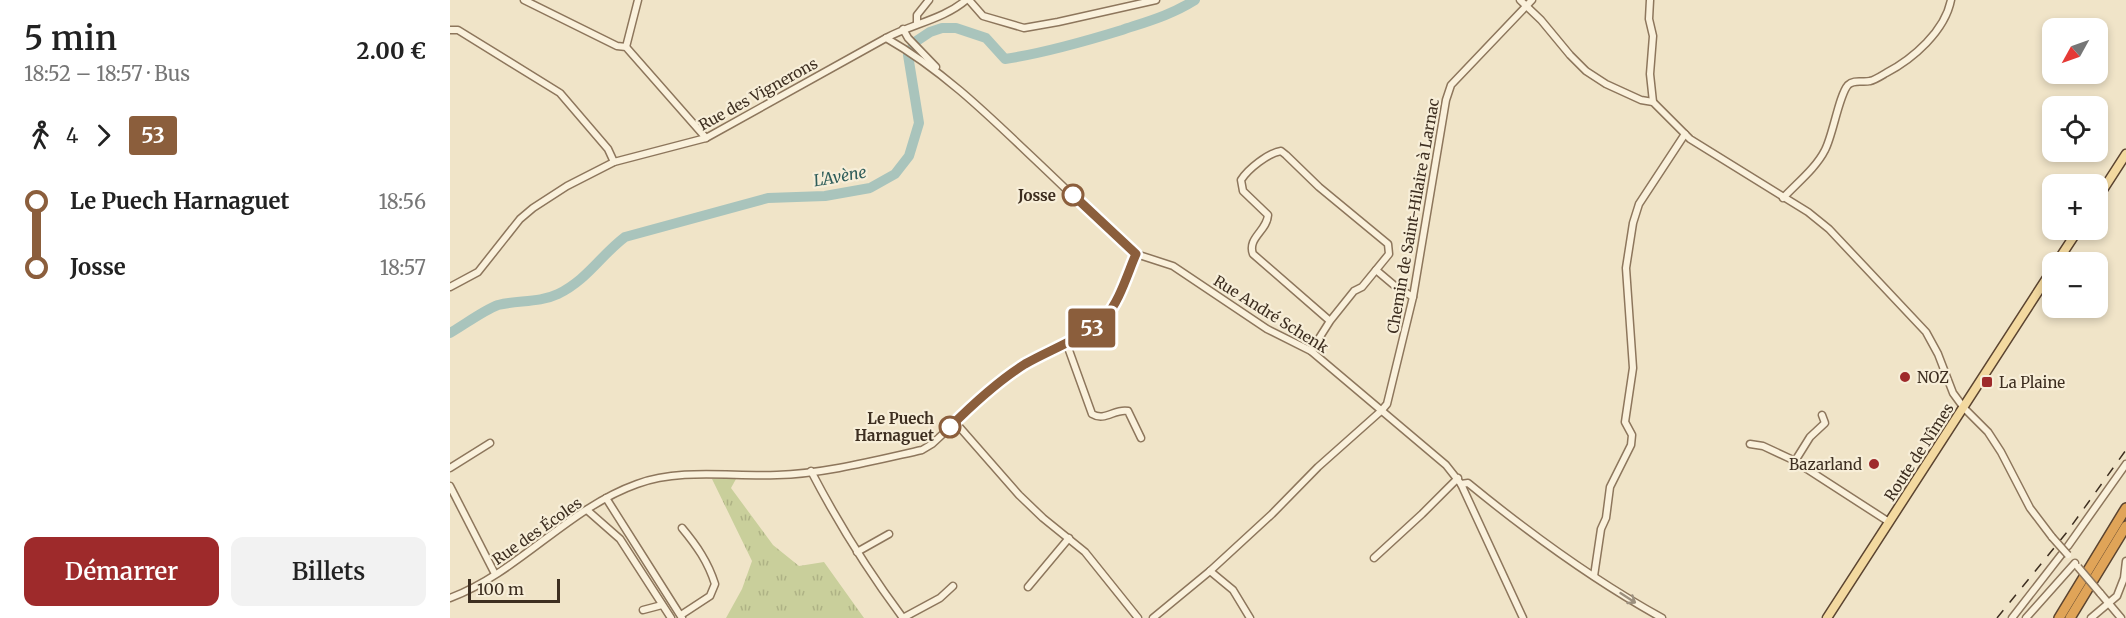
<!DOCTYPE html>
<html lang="fr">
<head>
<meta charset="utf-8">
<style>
	body { margin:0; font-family:Merriweather,serif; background:#f2f2f2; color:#222; height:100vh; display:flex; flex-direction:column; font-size:22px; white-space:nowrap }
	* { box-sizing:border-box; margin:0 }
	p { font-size:20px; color:#767676 }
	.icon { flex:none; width:33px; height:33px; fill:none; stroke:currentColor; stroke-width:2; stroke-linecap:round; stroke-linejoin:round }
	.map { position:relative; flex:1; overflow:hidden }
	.side { display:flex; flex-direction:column; background:#fff; width:450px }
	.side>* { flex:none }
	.badge { padding:0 12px; border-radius:4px; font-size:21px; line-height:39px }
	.needle { width:39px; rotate:230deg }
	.buttons { position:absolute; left:1592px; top:18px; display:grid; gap:12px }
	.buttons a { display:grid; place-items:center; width:66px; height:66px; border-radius:12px; background:#fff; box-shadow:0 3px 9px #0003; font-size:30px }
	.scale { position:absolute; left:18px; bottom:15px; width:92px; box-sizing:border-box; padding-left:6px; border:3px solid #3d2e20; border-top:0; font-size:16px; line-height:21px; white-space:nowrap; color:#3d2e20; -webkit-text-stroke:4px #f7eed8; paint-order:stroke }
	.map>.badge { position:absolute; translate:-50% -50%; box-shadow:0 0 0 3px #fff }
	.legs { display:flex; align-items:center; gap:9px; height:66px; padding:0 24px; font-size:20px }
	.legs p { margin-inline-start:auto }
	.summary { display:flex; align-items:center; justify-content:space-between; height:102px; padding:0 24px }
	h1 { font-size:33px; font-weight:600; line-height:45px }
	.cta { display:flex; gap:12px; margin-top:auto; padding:12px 24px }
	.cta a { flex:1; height:69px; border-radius:12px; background:#9e2a2b; color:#fff; font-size:24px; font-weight:600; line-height:69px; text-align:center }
	.cta a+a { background:#f2f2f2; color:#222 }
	ul { padding:0 24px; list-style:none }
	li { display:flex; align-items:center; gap:21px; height:66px; font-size:22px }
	li i { display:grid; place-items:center; width:9px; height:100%; margin:0 8px; background:currentColor }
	li i::after { content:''; width:15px; height:15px; margin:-8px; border:4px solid; border-radius:50%; background:#fff }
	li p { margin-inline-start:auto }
	li:first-child i { background:linear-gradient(#0000 50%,currentColor 0) }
	li:last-child i { background:linear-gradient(currentColor 50%,#0000 0) }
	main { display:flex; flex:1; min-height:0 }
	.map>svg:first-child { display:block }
	.grass { fill:url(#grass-tufts) }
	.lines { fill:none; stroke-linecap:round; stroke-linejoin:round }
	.river { stroke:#a9c4bc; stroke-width:10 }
	.minor-casing { stroke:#8d765c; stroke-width:9 }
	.major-casing { stroke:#5b4430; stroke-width:11 }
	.highway-casing { stroke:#5b4430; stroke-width:12 }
	.minor { stroke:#faf1dc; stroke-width:6 }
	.major { stroke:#f3d9a0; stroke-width:8 }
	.highway { stroke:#e0a458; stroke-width:9 }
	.rail { stroke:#3d2e20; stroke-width:1.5; stroke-dasharray:10 10; stroke-linecap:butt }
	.minor-bridge-casing { stroke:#8d765c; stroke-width:9; stroke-linecap:butt }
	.minor-bridge { stroke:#faf1dc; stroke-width:6 }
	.oneway { stroke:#9c907e }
	.line-1-casing { stroke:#fff; stroke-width:14 }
	.line-1 { stroke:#8b5e3c; stroke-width:9 }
	.stop-1-dot { fill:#fff; stroke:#8b5e3c; stroke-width:3 }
	.poi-dot { fill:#9e2a2b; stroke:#f7eed8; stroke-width:2 }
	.labels { text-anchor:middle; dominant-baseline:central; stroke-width:4.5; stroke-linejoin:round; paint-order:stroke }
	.street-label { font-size:15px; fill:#3d2e20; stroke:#f7eed8 }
	.stop-label { font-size:15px; font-weight:bold; fill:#3d2e20; stroke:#f7eed8; text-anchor:end }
	.poi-label { font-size:15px; fill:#3d2e20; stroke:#f7eed8; text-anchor:start }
	.water-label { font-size:16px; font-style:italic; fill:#2f5d5a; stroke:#f7eed8 }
</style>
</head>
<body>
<main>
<section class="side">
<div class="summary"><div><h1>5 min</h1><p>18:52 – 18:57 · Bus</p></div><b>2.00 €</b></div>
<div class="legs"><svg class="icon" aria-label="walk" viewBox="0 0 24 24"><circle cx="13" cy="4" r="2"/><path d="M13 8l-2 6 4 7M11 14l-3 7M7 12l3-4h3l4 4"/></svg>4<svg class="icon" aria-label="forward" viewBox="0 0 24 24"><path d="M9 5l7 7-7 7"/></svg><b class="badge" style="background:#8b5e3c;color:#fff">53</b></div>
<ul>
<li><i style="color:#8b5e3c"></i><b>Le Puech Harnaguet</b><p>18:56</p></li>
<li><i style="color:#8b5e3c"></i><b>Josse</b><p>18:57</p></li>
</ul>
<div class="cta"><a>Démarrer</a><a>Billets</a></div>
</section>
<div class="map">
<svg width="1676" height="618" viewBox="0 0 1676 618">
	<defs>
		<pattern id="grass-tufts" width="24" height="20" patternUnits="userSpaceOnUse" patternTransform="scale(1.5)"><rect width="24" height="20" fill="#c9cf9b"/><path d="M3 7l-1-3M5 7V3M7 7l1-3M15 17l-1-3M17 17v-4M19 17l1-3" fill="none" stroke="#aeb285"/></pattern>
	</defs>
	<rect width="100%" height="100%" fill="#f0e4c8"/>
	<path class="grass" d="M262 479H286L281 488 323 545 349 566 374 562 414 618H276L292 589 302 561Z"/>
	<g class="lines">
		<path class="river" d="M0 333C14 325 34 310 48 305 68 300 89 303 108 294 137 280 150 256 175 237L318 198 375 196 420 188 445 174 459 156 469 123 458 55 465 42 480 32 492 28H506L536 38 555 59C595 53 633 42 672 30 699 21 721 15 745 0"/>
		<defs>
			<g id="minor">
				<path d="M74 0 167 46 176 47 256 138"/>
				<path d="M519 0 533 16 574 28 608 22 706 0"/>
				<path d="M1070 0 1091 20 1120 55 1136 71 1156 84 1191 100 1203 102 1240 139 1358 212 1379 229 1476 332 1488 354 1503 393 1514 408 1538 432 1551 452 1580 508 1602 537"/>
				<path d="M1200 0 1199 19 1203 36 1200 74 1203 102"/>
				<path d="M467 23V15L479 0"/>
				<path d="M453 29 458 38 486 67"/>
				<path d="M0 30H8L110 93 158 149 164 162"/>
				<path d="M436 38C489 68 533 110 578 153 612 185 646 218 680 251L686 254 723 266 817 329 861 351 996 465 1011 484 1073 618"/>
				<path d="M176 47 188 0"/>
				<path d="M1333 198C1347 183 1366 168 1375 150 1383 135 1389 95 1398 85 1404 79 1413 83 1420 81 1425 80 1431 76 1436 73 1463 59 1495 31 1501 0"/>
				<path d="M926 270 945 286 963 297"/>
				<path d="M0 287 28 272 70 219 83 208 117 186 164 162 256 138 436 38C462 24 494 19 516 0"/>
				<path d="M616 342 642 414C655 422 665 408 678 411L691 438"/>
				<path d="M861 351 880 321 904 291 912 287 939 254 938 244 869 187 836 155 831 151C818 153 798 169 791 180L793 191 818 215C817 231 797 238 803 254L880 321"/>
				<path d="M505 422 569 495 593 518 635 552 688 618"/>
				<path d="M1300 444 1313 446 1343 460 1439 522"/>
				<path d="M1345 461 1360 437 1375 423 1372 415"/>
				<path d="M0 468 40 443"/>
				<path d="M361 471C388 523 418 571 453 618"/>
				<path d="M1011 484 1018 483C1079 533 1143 580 1212 618"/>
				<path d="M0 486 45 574"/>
				<path d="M156 498 232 618"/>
				<path d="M137 510 170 539 221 618"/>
				<path d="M1618 546 1676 464"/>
				<path d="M407 552 439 534"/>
				<path d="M924 558 972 514 1008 478"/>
				<path d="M760 571 783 590 800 618"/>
				<path d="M1144 576 1151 529 1156 518 1160 487 1181 445 1182 435 1175 422 1183 368 1176 268 1183 223 1189 204 1235 134"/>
				<path d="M578 587 619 538"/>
				<path d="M1650 593 1671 618"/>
				<path d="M0 598C69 572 117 509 187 484 231 468 281 477 327 475 373 474 427 460 472 450L482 444 549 382 574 365 638 331 657 316 686 254"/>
				<path d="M193 610 212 605"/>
				<path d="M231 615 260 596 265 584C258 562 247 546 232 528"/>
				<path d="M453 618 490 598 503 586"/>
				<path d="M703 618 760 571 822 514 868 467 931 411 937 404 963 297 996 100 1001 85 1082 0"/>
				<path d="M1562 618 1611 555"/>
				<path d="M1576 618 1625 563"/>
				<path d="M1641 618 1667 596 1674 578 1676 561"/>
			</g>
			<g id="major">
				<path d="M1647 199 1676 154"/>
				<path d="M1607 262 1628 230"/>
				<path d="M1377 618 1602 270"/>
			</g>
			<g id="highway">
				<path d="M1609 618 1676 508"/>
				<path d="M1620 618 1676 526"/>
			</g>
		</defs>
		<use href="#minor" class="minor-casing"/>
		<use href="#major" class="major-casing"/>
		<use href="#highway" class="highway-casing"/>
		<use href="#minor" class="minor"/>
		<use href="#major" class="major"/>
		<use href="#highway" class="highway"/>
		<path class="rail" d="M1547 618 1617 532 1676 450"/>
		<defs>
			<g id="minor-bridge">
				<path d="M1602 537 1618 555"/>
				<path d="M1628 567 1650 593"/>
			</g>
		</defs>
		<use href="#minor-bridge" class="minor-bridge-casing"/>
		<use href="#minor-bridge" class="minor-bridge"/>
	</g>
	<defs><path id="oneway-shaft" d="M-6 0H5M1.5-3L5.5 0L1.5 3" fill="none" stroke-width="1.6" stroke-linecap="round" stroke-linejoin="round" transform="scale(1.5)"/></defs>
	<use class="oneway" href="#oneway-shaft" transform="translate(1178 598) rotate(33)"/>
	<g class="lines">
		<defs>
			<path id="line-1" d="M500 427C523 404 548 381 575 364 601 349 634 338 655 317 669 303 678 272 686 254L623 195"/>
		</defs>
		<use href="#line-1" class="line-1-casing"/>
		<use href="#line-1" class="line-1"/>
	</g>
	<g class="stop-1-dot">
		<circle cx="623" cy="195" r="10"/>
		<circle cx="500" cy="427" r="10"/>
	</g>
	<g class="poi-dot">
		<circle cx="1455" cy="377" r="6"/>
		<rect x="1531" y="376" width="12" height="12" rx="3"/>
		<circle cx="1424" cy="464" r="6"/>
	</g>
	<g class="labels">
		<g class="street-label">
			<text transform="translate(308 94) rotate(-29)">Rue des Vignerons</text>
			<text transform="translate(963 216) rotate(-80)">Chemin de Saint-Hilaire à Larnac</text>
			<text transform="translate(821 314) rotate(32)">Rue André Schenk</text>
			<text transform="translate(1469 452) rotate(-57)">Route de Nîmes</text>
			<text transform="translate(87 531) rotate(-35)">Rue des Écoles</text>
		</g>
		<g class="stop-label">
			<text x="606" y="195">Josse</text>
			<text x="484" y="418">Le Puech<tspan x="484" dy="17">Harnaguet</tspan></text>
		</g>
		<g class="poi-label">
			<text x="1467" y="377">NOZ</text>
			<text x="1549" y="382">La Plaine</text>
			<text x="1412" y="464" text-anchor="end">Bazarland</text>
		</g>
		<g class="water-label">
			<text transform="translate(390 176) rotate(-10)">L'Avène</text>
		</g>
	</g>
</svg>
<div class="buttons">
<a><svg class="needle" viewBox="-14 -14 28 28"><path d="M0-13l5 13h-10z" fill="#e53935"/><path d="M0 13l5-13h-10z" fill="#767676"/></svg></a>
<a><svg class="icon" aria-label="locate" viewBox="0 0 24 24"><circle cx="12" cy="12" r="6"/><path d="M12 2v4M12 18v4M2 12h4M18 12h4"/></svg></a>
<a>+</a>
<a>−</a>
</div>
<div class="scale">100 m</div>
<b class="badge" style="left:642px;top:328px;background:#8b5e3c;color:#fff">53</b>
</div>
</main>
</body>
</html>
